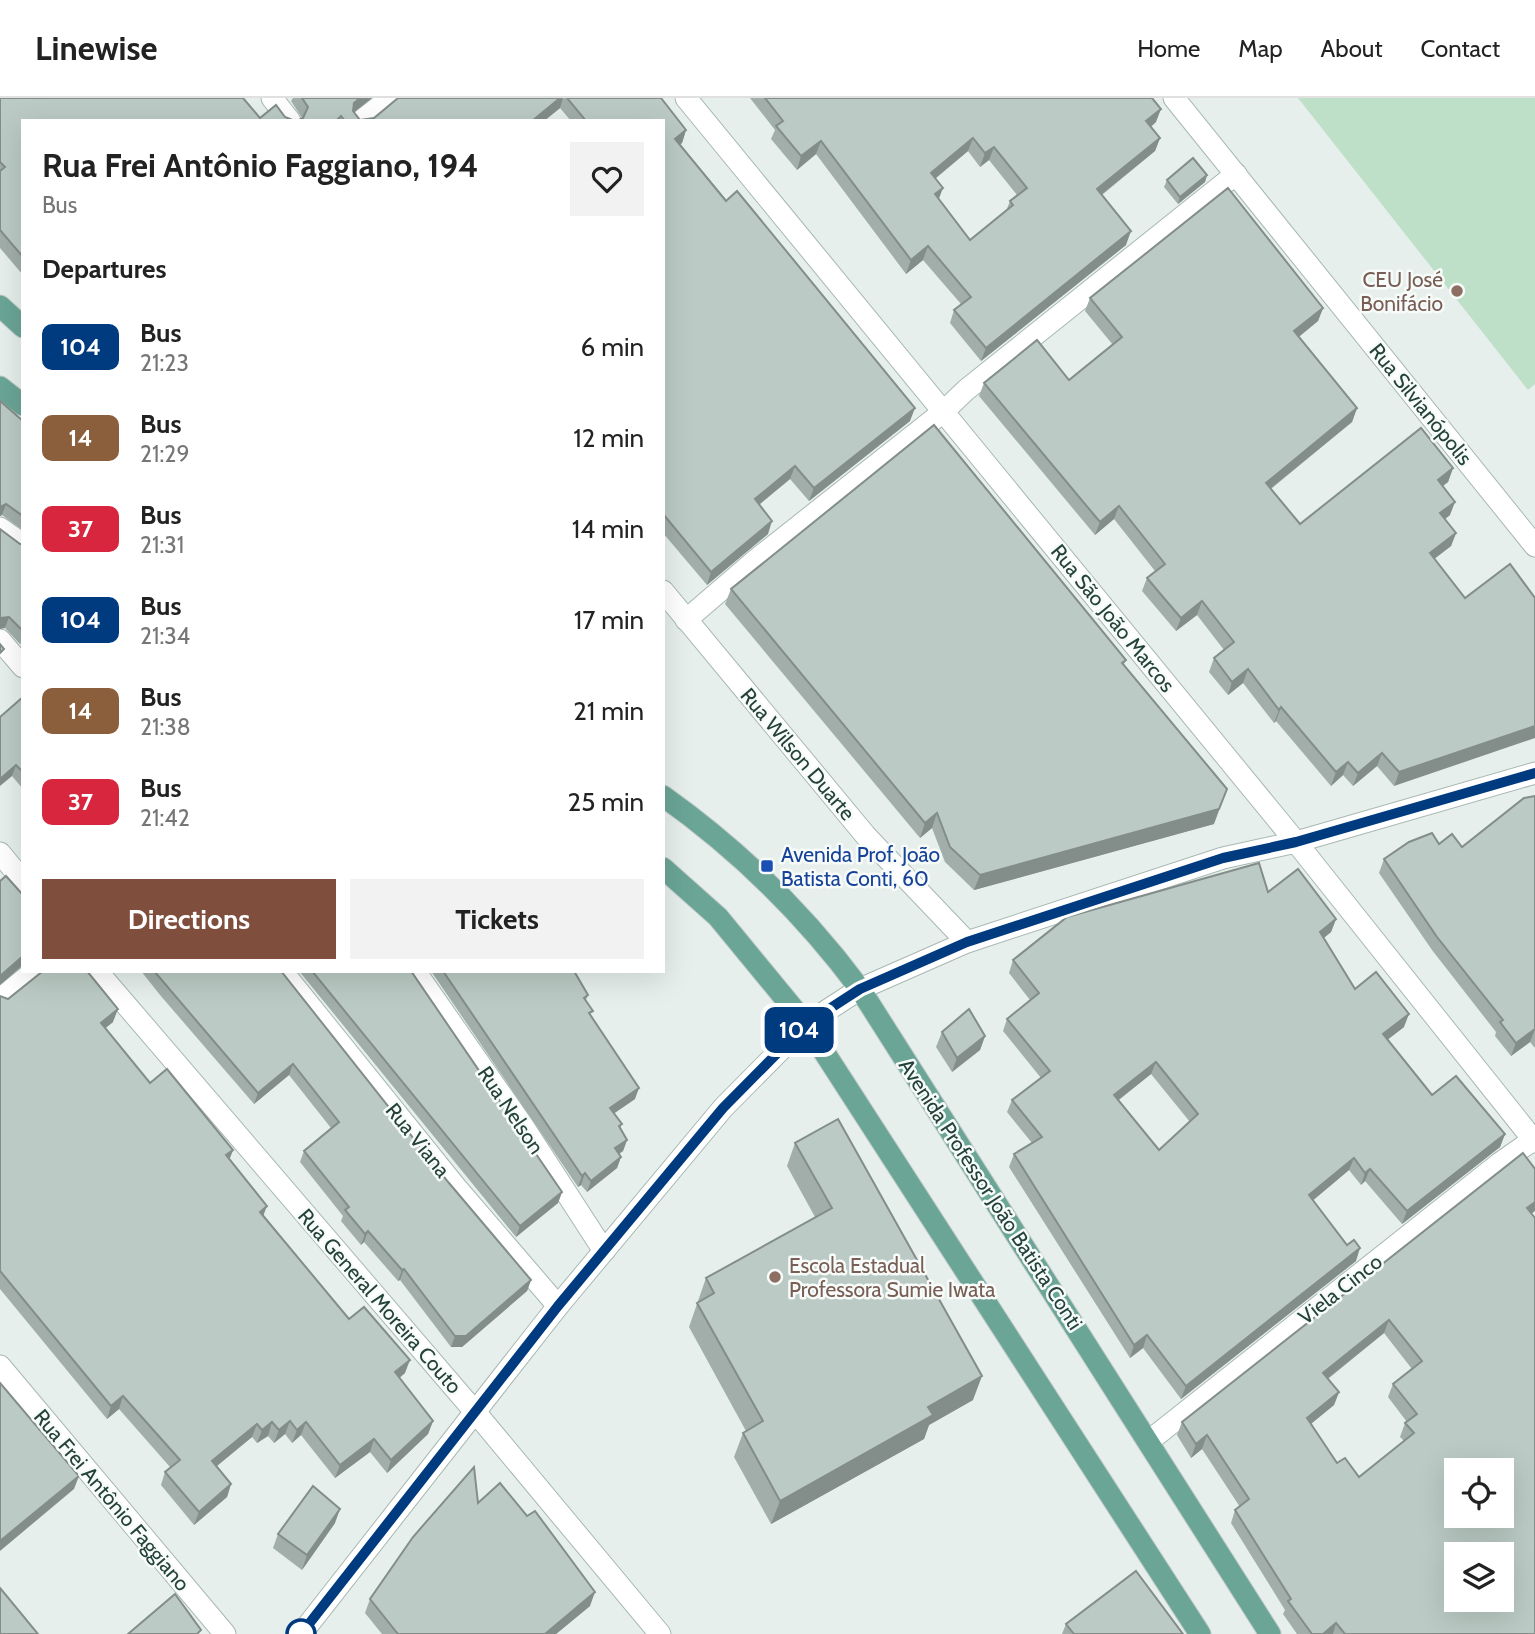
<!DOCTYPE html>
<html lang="en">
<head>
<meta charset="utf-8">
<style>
	body { margin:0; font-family:Cabin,sans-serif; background:#f2f2f2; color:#222; height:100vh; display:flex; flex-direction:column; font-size:26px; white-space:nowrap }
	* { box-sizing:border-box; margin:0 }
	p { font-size:23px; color:#767676 }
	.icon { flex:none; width:38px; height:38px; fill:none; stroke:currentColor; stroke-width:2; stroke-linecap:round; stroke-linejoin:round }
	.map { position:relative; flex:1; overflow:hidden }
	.side { position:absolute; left:21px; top:21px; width:644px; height:854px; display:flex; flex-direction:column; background:#fff; border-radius:0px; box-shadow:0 7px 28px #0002 }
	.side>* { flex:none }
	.badge { padding:0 14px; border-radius:10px; font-size:24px; line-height:46px }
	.fabs { position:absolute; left:1444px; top:1360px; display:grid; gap:14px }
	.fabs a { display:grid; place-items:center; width:70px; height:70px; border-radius:0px; background:#fff; box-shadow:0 7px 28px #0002; font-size:35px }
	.map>.badge { position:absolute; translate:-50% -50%; box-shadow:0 0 0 4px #fff }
	h2 { padding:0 21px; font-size:26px; line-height:63px }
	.round { display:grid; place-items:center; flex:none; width:74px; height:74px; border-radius:0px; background:#f2f2f2 }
	.summary { display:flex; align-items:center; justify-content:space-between; height:119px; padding:0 21px }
	h1 { font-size:33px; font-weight:800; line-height:52px }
	.cta { display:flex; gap:14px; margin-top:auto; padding:14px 21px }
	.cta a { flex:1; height:80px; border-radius:0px; background:#804e3d; color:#fff; font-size:28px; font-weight:800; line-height:80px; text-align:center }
	.cta a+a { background:#f2f2f2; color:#222 }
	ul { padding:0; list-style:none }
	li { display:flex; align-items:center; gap:21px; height:91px; padding:0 21px }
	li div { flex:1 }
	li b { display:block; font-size:26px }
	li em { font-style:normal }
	li .badge { min-width:77px; font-weight:700; text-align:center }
	header { display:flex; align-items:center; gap:42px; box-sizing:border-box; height:98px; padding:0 35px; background:#fff; border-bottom:2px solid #e0e0e0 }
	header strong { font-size:33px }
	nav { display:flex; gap:38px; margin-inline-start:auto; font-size:24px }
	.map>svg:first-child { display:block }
	.green { fill:#bfe0c8 }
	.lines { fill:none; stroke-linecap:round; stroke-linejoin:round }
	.minor-casing { stroke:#a8b8b2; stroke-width:23 }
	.major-casing { stroke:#c2cac8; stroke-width:23 }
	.minor { stroke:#fff; stroke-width:21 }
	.major { stroke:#6aa596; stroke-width:21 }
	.wall { fill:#a1aea9; fill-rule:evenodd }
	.shaded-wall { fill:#838d89 }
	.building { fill:#bbcac4; stroke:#838d89; stroke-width:2; fill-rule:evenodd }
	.line-casing { stroke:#fff; stroke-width:16 }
	.line { stroke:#003b80; stroke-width:10 }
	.education-dot { fill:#8d6e63; stroke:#f7fbf9; stroke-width:2.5 }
	.transit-dot { fill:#1a4fb4; stroke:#f7fbf9; stroke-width:2.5 }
	.stop-dot { fill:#fff; stroke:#003b80; stroke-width:3.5 }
	.labels { text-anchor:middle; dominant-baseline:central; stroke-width:5; stroke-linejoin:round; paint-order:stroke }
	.education-label { font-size:21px; fill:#785e54; stroke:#f7fbf9; text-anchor:end }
	.street-label { font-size:21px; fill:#24423a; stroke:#f7fbf9 }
	.transit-label { font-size:21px; fill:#164399; stroke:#f7fbf9; text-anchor:start }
</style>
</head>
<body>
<header>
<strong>Linewise</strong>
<nav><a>Home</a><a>Map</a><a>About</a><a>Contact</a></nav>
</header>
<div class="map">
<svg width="1535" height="1536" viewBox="0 0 1535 1536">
	<rect width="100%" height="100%" fill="#e6efeb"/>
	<path class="green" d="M1298 0H1535V286L1528 292Z"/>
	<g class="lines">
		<defs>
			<g id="minor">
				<path d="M272 0 290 23"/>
				<path d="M686 0 1296 744 1535 1044"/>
				<path d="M1174 0 1535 448"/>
				<path d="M361 23 390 0"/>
				<path d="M0 430 23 446"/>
				<path d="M663 493 866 738 967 844"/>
				<path d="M686 522 757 461 943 314 966 292 1236 76"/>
				<path d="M0 542 23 569"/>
				<path d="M0 755 23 783"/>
				<path d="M97 873 476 1315 660 1536"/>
				<path d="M282 873 455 1088 558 1208"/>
				<path d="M415 873 523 1028 604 1153"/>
				<path d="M0 901 34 873"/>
				<path d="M0 1268 225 1536"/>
				<path d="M1149 1343 1500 1065 1533 1042"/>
				<path d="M301 1536 558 1208 723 1010 806 926 860 891 967 844 1223 760 1296 744 1535 675"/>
			</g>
			<g id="major">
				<path d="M0 208 23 229"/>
				<path d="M0 289 23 307"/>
				<path d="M663 698C739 752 805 817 860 891L1270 1536"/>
				<path d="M663 770 718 819 806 926 1200 1536"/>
			</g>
		</defs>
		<use href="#minor" class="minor-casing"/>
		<use href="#major" class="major-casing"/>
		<use href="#minor" class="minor"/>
		<use href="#major" class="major"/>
	</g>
	<g class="wall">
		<path d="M0 0 260 20 285 19 295 23H23V177L0 150Z"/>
		<path d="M293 0H372L354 14 360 22 374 20 398 0H661L686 32 682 45 680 46 910 323 809 403 790 381 759 407 768 436 707 487 663 435V23H571L560 10 544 23H297L302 20 291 3Z"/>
		<path d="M750 0H1152L1156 24 1151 29 1160 40 1155 53 1102 97 1126 147 981 263 950 225 954 212 961 206 923 162 906 176 816 56 797 72 771 41 775 32ZM968 53 980 69 989 62 1017 97 1010 103 1006 113 970 142 938 101 935 81Z"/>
		<path d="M1207 77 1205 84 1178 106 1164 89 1167 82Z"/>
		<path d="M1090 200 1323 210 1318 223 1298 239 1357 310 1352 324 1271 391 1300 426 1453 370 1448 384 1442 388 1450 417 1445 421 1456 435 1451 448 1434 461 1465 500 1394 688 1377 668 1353 688 1343 677 1331 688 1276 623 1274 625 1243 585 1228 597 1209 574 1214 560 1224 552 1197 517 1176 533 1142 493 1147 480 1155 473 1114 421 1095 437 979 298 984 285 1069 282 1113 247 1085 213Z"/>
		<path d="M0 303 23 323V432L2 417 0 418Z"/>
		<path d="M20 446H23V544L20 546 5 530Z"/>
		<path d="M731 491 1126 562 1124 566 1214 726 974 792 945 764 932 730 920 740 725 506Z"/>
		<path d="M23 599V691L12 678Z"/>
		<path d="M1535 698V950L1530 944 1511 958 1495 938 1496 934 1432 852 1379 775 1384 761 1439 746 1462 749Z"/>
		<path d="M1268 794 1336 821 1331 834 1324 840 1355 891 1404 929 1387 942 1432 997 1505 1036 1500 1049 1402 1126 1365 1083 1361 1087 1349 1072 1313 1102 1356 1163 1181 1301 1143 1250 1130 1260 1009 1069 1014 1056 1032 1045 1007 1014 1012 1002 1041 980 1003 933 1007 921 1030 902 1009 875 1013 862ZM1151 976 1190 1024 1159 1052 1118 1002Z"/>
		<path d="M141 873H281L449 1085 531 1182 527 1193 462 1249H451L400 1182 398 1183 364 1144 361 1147 341 1123 343 1118 300 1064 304 1053 331 1030 289 977 254 1006 160 897Z"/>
		<path d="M299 873H411L562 1094 558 1105 516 1139Z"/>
		<path d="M431 873H574L588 897 586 902 591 919 635 1001 614 1015 622 1026 620 1030 627 1042 623 1053 619 1056 621 1059 617 1070 587 1094 581 1087 578 1089Z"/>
		<path d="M0 898 8 901 113 924 105 930 150 985 233 1052 229 1062 263 1118 349 1221 405 1275 399 1280 433 1323 428 1336 387 1375 370 1354 335 1380 301 1337 292 1345 285 1336 274 1345 268 1338 257 1345 252 1339 217 1368 231 1386 227 1399 194 1427 161 1387 165 1374 170 1369 119 1311 107 1321 0 1191Z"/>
		<path d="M942 934 985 938 980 952 952 974 936 949Z"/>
		<path d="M795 1045 973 1302 929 1327 924 1341 771 1426 734 1359 743 1335 746 1333 689 1229 706 1180 815 1119 787 1068Z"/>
		<path d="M1532 1116 1535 1536H1297L1283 1516 1285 1512 1231 1425 1235 1412 1240 1409 1202 1351 1191 1360 1177 1337 1182 1324ZM1384 1235 1412 1271 1393 1286 1388 1299 1407 1324 1405 1325 1400 1339 1404 1343 1359 1379 1337 1365 1311 1326 1334 1307 1339 1294 1328 1281Z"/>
		<path d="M335 1425 302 1472 273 1450 278 1436Z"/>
		<path d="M370 1501 590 1508 556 1536H382L365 1515Z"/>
		<path d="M1066 1526 1183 1536H1062Z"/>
	</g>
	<g class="shaded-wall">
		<path d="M360 0H372L349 18 354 5Z"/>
		<path d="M560 0H563L560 10 544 23H532Z"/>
		<path d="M1161 11 1156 24 1141 36 1146 23Z"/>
		<path d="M686 32 682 45 670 53 675 41Z"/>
		<path d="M973 40 968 53 926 88 931 75Z"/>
		<path d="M1160 40 1155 53 1092 104 1097 91Z"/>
		<path d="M821 43 816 56 797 72 801 58Z"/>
		<path d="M994 49 989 62 980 69 985 55Z"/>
		<path d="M1207 77 1205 84 1178 106 1180 99Z"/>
		<path d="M943 90 938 103 935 96Z"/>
		<path d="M1131 133 1126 147 981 263 986 250Z"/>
		<path d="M928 148 923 162 906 176 911 162Z"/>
		<path d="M1323 210 1318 223 1289 247 1294 233Z"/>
		<path d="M915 310 910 323 809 403 814 390Z"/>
		<path d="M1357 310 1352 324 1261 398 1266 385Z"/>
		<path d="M795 368 790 381 750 414 755 401Z"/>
		<path d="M1453 370 1448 384 1433 396 1438 382Z"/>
		<path d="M1455 404 1450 417 1436 428 1440 415Z"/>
		<path d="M6 406 2 417 0 418V409Z"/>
		<path d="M1119 408 1114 421 1095 437 1100 424Z"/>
		<path d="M772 423 768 436 707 487 711 474Z"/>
		<path d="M1456 435 1451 448 1425 468 1430 455Z"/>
		<path d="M1202 503 1197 517 1176 533 1181 520Z"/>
		<path d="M9 519 5 530 0 531V520Z"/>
		<path d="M1248 571 1243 585 1228 597 1232 584Z"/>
		<path d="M1281 609 1276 623 1274 625 1279 612Z"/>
		<path d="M1535 628V640L1394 688 1399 674Z"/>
		<path d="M1382 655 1377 668 1353 688 1358 675Z"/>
		<path d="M1348 664 1343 677 1331 688 1336 674Z"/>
		<path d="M16 667 12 678 0 688V681Z"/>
		<path d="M1227 691 1214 726 974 792 980 777Z"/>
		<path d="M937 715 932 730 920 740 925 725Z"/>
		<path d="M1336 821 1331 834 1316 846 1320 834Z"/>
		<path d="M23 858V867L0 887V878Z"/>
		<path d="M118 911 113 924 96 938 101 925Z"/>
		<path d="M1409 916 1404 929 1378 949 1383 936Z"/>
		<path d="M1535 931 1530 944 1511 958 1516 945Z"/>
		<path d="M985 938 980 952 952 974 957 960Z"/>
		<path d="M1156 964 1151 976 1110 1009 1114 997Z"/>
		<path d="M293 966 289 977 254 1006 258 995Z"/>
		<path d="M639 990 635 1001 606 1021 610 1010Z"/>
		<path d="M1505 1036 1500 1049 1402 1126 1407 1113Z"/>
		<path d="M627 1042 623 1053 611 1061 615 1050Z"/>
		<path d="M233 1052 228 1065 226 1057Z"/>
		<path d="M621 1059 617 1070 587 1094 591 1083Z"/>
		<path d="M1354 1060 1349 1072 1304 1110 1309 1097Z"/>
		<path d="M1370 1071 1365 1083 1361 1087 1365 1075Z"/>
		<path d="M585 1075 581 1087 578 1089 582 1078Z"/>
		<path d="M562 1094 558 1105 516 1139 520 1128Z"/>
		<path d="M1535 1104V1113L1522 1123 1527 1110Z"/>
		<path d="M267 1108 262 1121 260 1114Z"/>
		<path d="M368 1133 364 1144 361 1147 365 1136Z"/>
		<path d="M1360 1150 1356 1163 1181 1301 1186 1288Z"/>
		<path d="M404 1171 400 1182 398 1183 402 1172Z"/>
		<path d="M531 1182 527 1193 462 1249H451L455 1238Z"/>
		<path d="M1389 1222 1384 1235 1318 1288 1323 1275Z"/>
		<path d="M1147 1237 1143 1250 1130 1260 1134 1247Z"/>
		<path d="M410 1262 405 1275 390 1288 395 1274Z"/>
		<path d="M982 1278 973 1302 929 1327 924 1341 771 1426 780 1403 928 1309Z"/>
		<path d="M1339 1294 1334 1307 1302 1333 1307 1320Z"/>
		<path d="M123 1298 119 1311 107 1321 111 1308Z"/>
		<path d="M290 1323 285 1336 274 1345 279 1332Z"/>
		<path d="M433 1323 428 1336 387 1375 391 1362Z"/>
		<path d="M272 1324 268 1338 257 1345 262 1332Z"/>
		<path d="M306 1324 301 1337 292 1345 297 1332Z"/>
		<path d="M257 1326 252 1339 207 1376 212 1363Z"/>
		<path d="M1207 1337 1202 1351 1191 1360 1196 1346Z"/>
		<path d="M374 1341 370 1354 335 1380 340 1367Z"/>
		<path d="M79 1378 74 1391 0 1453V1443Z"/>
		<path d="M231 1386 227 1399 194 1427 199 1414Z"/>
		<path d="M340 1411 335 1425 302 1472 307 1457Z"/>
		<path d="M595 1494 590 1508 556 1536H545Z"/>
		<path d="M1336 1525 1333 1536H1323Z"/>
	</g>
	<g class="building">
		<path d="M0 0H243L260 20 276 7 285 19 295 23H23V159L0 132V73L5 69 0 64Z"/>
		<path d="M302 0H360L354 5 353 13 360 22 374 20 398 0H560L532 23H345L341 18 336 23H297L303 20 308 9Z"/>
		<path d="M567 0H661L686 32 675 41 726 103 737 93 915 310 814 390 795 368 755 401 772 423 711 474 663 416V23H586Z"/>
		<path d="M765 0H1152L1161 11 1146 23 1160 40 1097 91 1131 133 986 250 954 212 971 199 928 148 911 162 821 43 801 58 776 28 783 23ZM973 40 985 55 994 49 1027 90 1010 103 1013 107 970 142 935 96 943 90 931 75Z"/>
		<path d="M1193 60 1207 77 1180 99 1167 82Z"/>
		<path d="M1228 90 1323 210 1294 233 1357 310 1266 385 1300 426 1421 330 1453 370 1438 382 1455 404 1440 415 1456 435 1430 455 1465 500 1510 466 1535 500V628L1399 674 1382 655 1358 675 1348 664 1336 674 1281 609 1279 612 1248 571 1232 584 1214 560 1234 544 1202 503 1181 520 1163 499 1147 480 1165 466 1119 408 1100 424 984 285 1037 242 1069 282 1122 239 1090 200Z"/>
		<path d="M0 303 23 323V418L6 406 0 409Z"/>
		<path d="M934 327 1126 562 1122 565 1227 691 1219 711 980 777 950 749 937 715 925 725 731 491Z"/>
		<path d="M0 431 20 446H23V533L9 519 0 520Z"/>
		<path d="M0 546 4 551 0 555Z"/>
		<path d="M23 599V674L16 667 0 681V619Z"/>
		<path d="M1535 698V931L1516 945 1500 924 1503 922 1437 839 1384 761 1409 744 1432 735 1439 746 1452 736 1462 749 1524 700Z"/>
		<path d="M1259 765 1268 794 1298 771 1336 821 1320 834 1355 891 1376 874 1409 916 1383 936 1432 997 1456 978 1505 1036 1407 1113 1370 1071 1365 1075 1354 1060 1309 1097 1347 1147 1354 1142 1360 1150 1186 1288 1147 1237 1134 1247 1014 1056 1042 1039 1012 1002 1050 973 1007 921 1039 895 1013 862 1067 819ZM1156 964 1198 1016 1159 1052 1114 997Z"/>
		<path d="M6 778 23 797V858L0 878V783Z"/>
		<path d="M43 873H87L118 911 101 925 150 985 167 971 233 1052 226 1057 267 1108 260 1114 349 1221 364 1209 410 1262 395 1274 433 1323 391 1362 374 1341 340 1367 306 1324 297 1332 290 1323 279 1332 272 1324 262 1332 257 1326 212 1363 231 1386 199 1414 165 1374 180 1362 123 1298 111 1308 0 1173V898L8 901Z"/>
		<path d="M154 873H281L449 1085 531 1182 466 1238H455L404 1171 402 1172 368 1133 365 1136 345 1112 349 1109 304 1053 339 1024 293 966 258 995Z"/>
		<path d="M312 873H411L562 1094 520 1128Z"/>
		<path d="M443 873H574L588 897 584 900 593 913 589 915 639 990 610 1010 622 1026 619 1028 627 1042 615 1050 621 1059 591 1083 585 1075 582 1078Z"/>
		<path d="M969 911 985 938 957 960 942 934Z"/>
		<path d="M838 1021 982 1278 928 1309 933 1317 780 1403 743 1335 763 1323 697 1205 714 1195 706 1180 832 1110 795 1045Z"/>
		<path d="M1523 1055 1535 1071V1104L1527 1110 1535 1120V1536H1345L1336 1525 1323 1536H1312L1288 1503 1291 1501 1235 1412 1249 1401 1207 1337 1196 1346 1182 1324ZM1389 1222 1422 1263 1393 1286 1417 1316 1405 1325 1414 1335 1359 1379 1345 1360 1337 1365 1307 1320 1339 1294 1323 1275ZM1456 1372H1502V1418H1456ZM1456 1456H1502V1502H1456Z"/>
		<path d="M0 1285 79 1378 0 1443Z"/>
		<path d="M474 1369 478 1405 500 1385 527 1418 535 1413 595 1494 545 1536H398L370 1501 413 1439Z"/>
		<path d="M313 1388 340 1411 307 1457 278 1436Z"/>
		<path d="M1136 1473 1183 1536H1074L1066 1526Z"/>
		<path d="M0 1490 38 1536H0Z"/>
		<path d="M175 1496 201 1532 197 1536H128Z"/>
	</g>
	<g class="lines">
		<defs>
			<path id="line" d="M301 1536 558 1208 723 1010 806 926 860 891 967 844 1223 760 1296 744 1535 675"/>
		</defs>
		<use href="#line" class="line-casing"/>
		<use href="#line" class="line"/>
	</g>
	<g class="education-dot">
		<circle cx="1457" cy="193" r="7"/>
		<circle cx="775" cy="1179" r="7"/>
	</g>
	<rect class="transit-dot" x="760" y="761" width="14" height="14" rx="3.5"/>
	<circle class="stop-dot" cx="301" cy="1536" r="14"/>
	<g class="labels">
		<g class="education-label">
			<text x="1443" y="181">CEU José<tspan x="1443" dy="24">Bonifácio</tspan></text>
			<text x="789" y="1167" text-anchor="start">Escola Estadual<tspan x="789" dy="24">Professora Sumie Iwata</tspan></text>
		</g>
		<g class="street-label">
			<text transform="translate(1421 306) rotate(51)">Rua Silvianópolis</text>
			<text transform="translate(1113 520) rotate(51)">Rua São João Marcos</text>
			<text transform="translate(798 656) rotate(50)">Rua Wilson Duarte</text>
			<text transform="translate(511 1012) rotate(56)">Rua Nelson</text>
			<text transform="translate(418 1042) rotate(51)">Rua Viana</text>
			<text transform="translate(991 1096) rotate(57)">Avenida Professor João Batista Conti</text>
			<text transform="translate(1340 1191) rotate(-38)">Viela Cinco</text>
			<text transform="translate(380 1203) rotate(49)">Rua General Moreira Couto</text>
			<text transform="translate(112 1402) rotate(50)">Rua Frei Antônio Faggiano</text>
		</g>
		<g class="transit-label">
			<text x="781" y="756">Avenida Prof. João<tspan x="781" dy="24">Batista Conti, 60</tspan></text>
		</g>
	</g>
</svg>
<div class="fabs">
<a><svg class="icon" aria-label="locate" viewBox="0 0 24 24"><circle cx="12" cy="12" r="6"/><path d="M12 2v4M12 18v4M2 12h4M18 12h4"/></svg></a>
<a><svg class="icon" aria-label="layers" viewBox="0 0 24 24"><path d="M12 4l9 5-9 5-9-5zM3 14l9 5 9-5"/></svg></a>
</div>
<b class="badge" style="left:799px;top:932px;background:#003b80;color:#fff">104</b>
<section class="side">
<div class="summary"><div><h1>Rua Frei Antônio Faggiano, 194</h1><p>Bus</p></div><a class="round"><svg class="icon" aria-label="heart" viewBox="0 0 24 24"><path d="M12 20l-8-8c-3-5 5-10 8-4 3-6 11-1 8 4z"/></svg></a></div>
<h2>Departures</h2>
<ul>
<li><span class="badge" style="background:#003b80;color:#fff">104</span><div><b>Bus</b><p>21:23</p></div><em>6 min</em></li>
<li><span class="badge" style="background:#8b5e3c;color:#fff">14</span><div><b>Bus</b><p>21:29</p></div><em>12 min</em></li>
<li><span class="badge" style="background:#d7263d;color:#fff">37</span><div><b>Bus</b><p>21:31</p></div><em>14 min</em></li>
<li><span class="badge" style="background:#003b80;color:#fff">104</span><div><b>Bus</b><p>21:34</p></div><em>17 min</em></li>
<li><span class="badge" style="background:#8b5e3c;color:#fff">14</span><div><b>Bus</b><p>21:38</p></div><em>21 min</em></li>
<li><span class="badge" style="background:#d7263d;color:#fff">37</span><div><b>Bus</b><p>21:42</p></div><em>25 min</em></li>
</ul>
<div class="cta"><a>Directions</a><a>Tickets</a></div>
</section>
</div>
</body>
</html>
